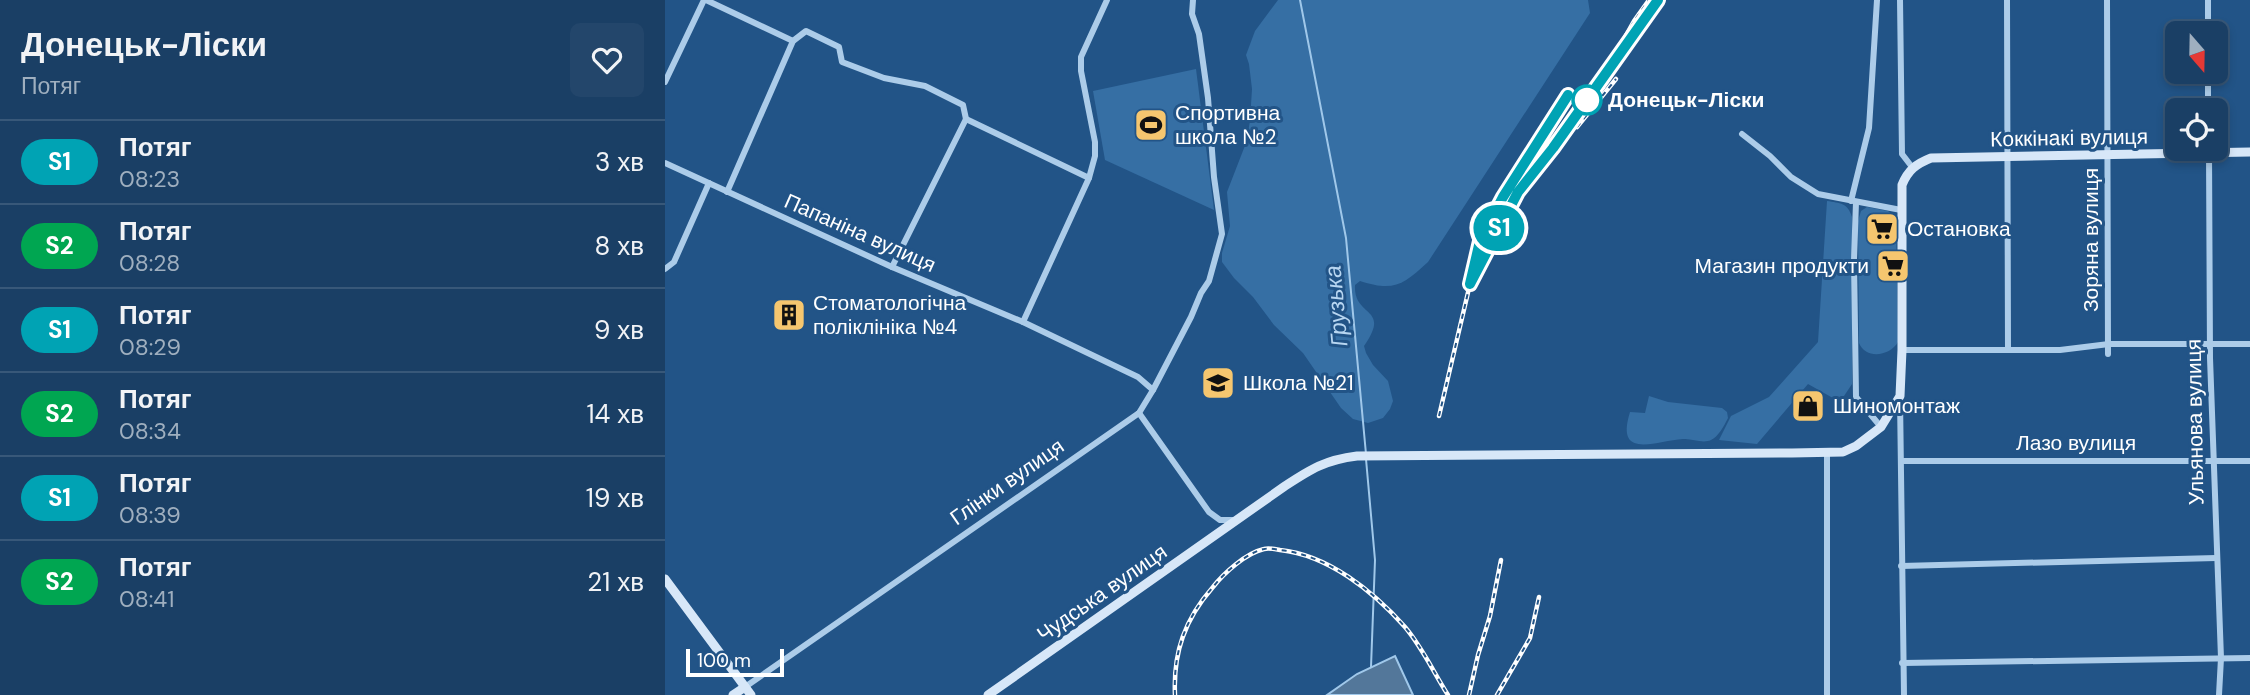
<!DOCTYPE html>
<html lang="uk">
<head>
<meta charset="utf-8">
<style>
	body { margin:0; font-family:"DM Sans",sans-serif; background:#23466b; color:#f1f3f6; height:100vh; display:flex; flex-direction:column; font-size:26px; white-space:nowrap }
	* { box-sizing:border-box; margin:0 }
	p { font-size:23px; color:#9fafbf }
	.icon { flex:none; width:38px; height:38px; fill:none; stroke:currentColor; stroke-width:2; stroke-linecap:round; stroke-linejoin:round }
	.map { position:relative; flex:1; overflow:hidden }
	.panel { display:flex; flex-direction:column; background:#1a3f65; width:665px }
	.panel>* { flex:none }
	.badge { padding:0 14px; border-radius:23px; font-size:24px; line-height:46px }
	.needle { width:46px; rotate:160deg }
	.tools { position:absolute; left:1500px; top:21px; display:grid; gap:14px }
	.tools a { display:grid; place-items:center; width:63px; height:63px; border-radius:10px; background:#1a3f65; box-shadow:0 4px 10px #0003,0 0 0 2px #385879; font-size:35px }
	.scale { position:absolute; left:21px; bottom:18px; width:98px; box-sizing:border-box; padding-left:7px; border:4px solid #fff; border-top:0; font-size:19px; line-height:24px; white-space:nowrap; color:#fff; -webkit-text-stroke:5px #225487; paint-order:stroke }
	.map>.badge { position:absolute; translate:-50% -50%; box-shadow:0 0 0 4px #fff }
	.round { display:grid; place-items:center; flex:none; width:74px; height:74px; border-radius:10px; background:#23466b }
	.overview { display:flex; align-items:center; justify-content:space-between; height:119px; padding:0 21px }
	h1 { font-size:33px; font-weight:700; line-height:52px }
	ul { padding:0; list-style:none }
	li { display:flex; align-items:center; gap:21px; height:84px; padding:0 21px; border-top:2px solid #385879 }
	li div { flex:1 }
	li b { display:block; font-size:26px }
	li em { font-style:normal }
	li .badge { min-width:77px; font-weight:700; text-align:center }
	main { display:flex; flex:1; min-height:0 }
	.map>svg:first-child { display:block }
	.green { fill:#366fa4 }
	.water { fill:#53779a; stroke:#a0c8ea; stroke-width:2 }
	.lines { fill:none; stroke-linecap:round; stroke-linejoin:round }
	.stream { stroke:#a0c8ea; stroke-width:2 }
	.street { stroke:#accce9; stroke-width:6 }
	.secondary { stroke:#d7e7f8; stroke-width:9 }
	.rail-casing { stroke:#fff; stroke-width:4.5 }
	.rail { stroke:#225487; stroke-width:2; stroke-dasharray:5; stroke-linecap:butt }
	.line-casing { stroke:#fff; stroke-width:16 }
	.line { stroke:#00a3b4; stroke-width:10 }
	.stop-dot { fill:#fff; stroke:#00a3b4; stroke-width:3.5 }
	.labels { text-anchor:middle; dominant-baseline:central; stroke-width:6; stroke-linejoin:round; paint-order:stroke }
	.stop-label { font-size:21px; font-weight:bold; fill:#fff; stroke:#225487; text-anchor:start }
	.poi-label { font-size:21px; fill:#fff; stroke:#225487; text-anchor:start }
	.street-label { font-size:21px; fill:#fff; stroke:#225487 }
	.water-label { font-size:23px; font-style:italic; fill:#b8d6f1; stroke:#225487 }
</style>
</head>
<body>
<main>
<section class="panel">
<div class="overview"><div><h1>Донецьк-Ліски</h1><p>Потяг</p></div><a class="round"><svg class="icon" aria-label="heart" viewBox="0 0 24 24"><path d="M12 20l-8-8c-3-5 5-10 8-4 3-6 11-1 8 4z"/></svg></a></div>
<ul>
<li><span class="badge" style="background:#00a3b4;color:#fff">S1</span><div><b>Потяг</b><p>08:23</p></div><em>3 хв</em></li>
<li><span class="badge" style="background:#00a651;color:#fff">S2</span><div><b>Потяг</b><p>08:28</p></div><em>8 хв</em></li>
<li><span class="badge" style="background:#00a3b4;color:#fff">S1</span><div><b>Потяг</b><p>08:29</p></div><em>9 хв</em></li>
<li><span class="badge" style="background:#00a651;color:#fff">S2</span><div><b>Потяг</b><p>08:34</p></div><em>14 хв</em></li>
<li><span class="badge" style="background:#00a3b4;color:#fff">S1</span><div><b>Потяг</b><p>08:39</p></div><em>19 хв</em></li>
<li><span class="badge" style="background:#00a651;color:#fff">S2</span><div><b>Потяг</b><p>08:41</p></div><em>21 хв</em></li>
</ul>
</section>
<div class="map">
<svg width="1585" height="695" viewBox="0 0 1585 695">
	<rect width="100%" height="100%" fill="#225487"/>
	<g class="green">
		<path d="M613 0H923L925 13 763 262C738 285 729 292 695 281L690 285C688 318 727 306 699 346L701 353 708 365 723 381 728 401 725 409 718 418 703 423 688 419 676 408 638 353 609 325 588 297 569 278 557 262V253L565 226 562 192 581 143 585 121 587 89 584 64 581 55 590 31Z"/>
		<path d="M531 69 549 210 440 160 428 91Z"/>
		<path d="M1162 201C1175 203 1183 203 1187 217V384L1175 402 1143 384 1092 444 1054 440 1066 416 1104 397 1153 342Z"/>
		<path d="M1202 207 1223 211 1231 218 1233 342C1225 356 1201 360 1194 343L1193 221 1196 211Z"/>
		<path d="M984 396 1003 402 1057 408 1062 412 1063 418C1059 426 1053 437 1046 440 1037 444 1027 438 1018 439 990 441 950 460 965 412L980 413Z"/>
	</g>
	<path class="water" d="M730 656 748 695H662L692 674Z"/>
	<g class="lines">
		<g class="stream">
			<path d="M635 0 681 238 701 454"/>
			<path d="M701 459 710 560 706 667"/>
		</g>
		<g class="street">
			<path d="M41 0 128 41"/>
			<path d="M1235 0 1237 154 1247 167"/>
			<path d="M1342 0 1343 349"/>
			<path d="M1442 0 1443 354"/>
			<path d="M1543 33V0"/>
			<path d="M1543 72V110"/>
			<path d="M0 82 39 0"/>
			<path d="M301 119 424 178"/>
			<path d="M1077 134 1105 156 1126 177 1153 194 1236 210"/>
			<path d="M1544 151 1545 358 1556 658 1554 695"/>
			<path d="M0 163 227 267 358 322 473 377 488 390"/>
			<path d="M62 192 128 41 141 31 174 47 177 62 219 78 260 86 298 105 301 119"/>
			<path d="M1186 201 1204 128 1212 0"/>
			<path d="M1191 202 1189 260 1191 397 1216 427"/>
			<path d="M227 267 301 119"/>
			<path d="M0 269 9 262 44 183"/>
			<path d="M358 322 424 178 430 156V142L416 71V57L442 0"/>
			<path d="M1237 350H1395L1444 344H1585"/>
			<path d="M1235 398 1239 695"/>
			<path d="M474 413 544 512 555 520H571"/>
			<path d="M1237 461H1585"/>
			<path d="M1236 566 1551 558"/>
			<path d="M1237 663 1585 658"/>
			<path d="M80 687 474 413 488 390 526 317 536 293 544 281 557 234 549 177 543 98 534 34 527 14 528 0"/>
			<path d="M1162 695V452"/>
		</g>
		<g class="secondary">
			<path d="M0 579 86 695"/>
			<path d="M68 695 80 687"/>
			<path d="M323 695 620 486C646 469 660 460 692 456L1127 453 1178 452 1191 446 1216 427 1235 396 1237 350V185C1243 170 1251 164 1266 158L1585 152"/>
		</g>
		<defs>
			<g id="rail">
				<path d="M912 127 951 79"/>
				<path d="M811 260C824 205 872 144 903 95"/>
				<path d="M774 416 805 284 853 192 888 148 940 73 969 21 984 0"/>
				<path d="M510 695C508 652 520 619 548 587 559 573 581 553 599 549 603 548 610 549 615 550 663 555 708 591 740 627 757 647 769 673 783 695"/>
				<path d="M804 695 813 655 825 616 836 560"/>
				<path d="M832 695 865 638 874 597"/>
			</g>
		</defs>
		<use href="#rail" class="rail-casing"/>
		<use href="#rail" class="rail"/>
	</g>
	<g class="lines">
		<defs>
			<path id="line" d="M903 95 838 197 815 241 805 284 853 192 888 148 993 0"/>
		</defs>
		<use href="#line" class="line-casing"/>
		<use href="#line" class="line"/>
	</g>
	<defs>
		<symbol id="stadium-square" viewBox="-11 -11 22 22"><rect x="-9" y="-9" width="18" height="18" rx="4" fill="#f5c66f" stroke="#225487"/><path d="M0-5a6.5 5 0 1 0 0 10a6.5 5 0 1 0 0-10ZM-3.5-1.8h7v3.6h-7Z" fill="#111"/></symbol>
		<symbol id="supermarket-square" viewBox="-11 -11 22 22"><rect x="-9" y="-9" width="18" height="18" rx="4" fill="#f5c66f" stroke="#225487"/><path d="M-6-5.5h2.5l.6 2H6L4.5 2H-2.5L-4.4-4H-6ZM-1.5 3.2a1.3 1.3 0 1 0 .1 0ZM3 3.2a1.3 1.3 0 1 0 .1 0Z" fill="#111"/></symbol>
		<symbol id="building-square" viewBox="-11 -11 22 22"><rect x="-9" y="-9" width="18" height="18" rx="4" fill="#f5c66f" stroke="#225487"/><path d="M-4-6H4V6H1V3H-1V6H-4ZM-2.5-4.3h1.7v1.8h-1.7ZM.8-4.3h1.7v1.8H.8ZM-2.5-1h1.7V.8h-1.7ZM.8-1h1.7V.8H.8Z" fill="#111"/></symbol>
		<symbol id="school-square" viewBox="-11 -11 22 22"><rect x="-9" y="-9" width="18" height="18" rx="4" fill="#f5c66f" stroke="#225487"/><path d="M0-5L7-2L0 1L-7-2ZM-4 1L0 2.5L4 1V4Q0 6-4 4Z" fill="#111"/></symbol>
		<symbol id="shop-square" viewBox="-11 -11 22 22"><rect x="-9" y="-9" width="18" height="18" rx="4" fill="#f5c66f" stroke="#225487"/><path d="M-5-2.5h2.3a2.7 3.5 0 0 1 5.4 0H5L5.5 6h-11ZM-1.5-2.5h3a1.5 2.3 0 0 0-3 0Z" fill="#111"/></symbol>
	</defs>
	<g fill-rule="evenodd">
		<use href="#stadium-square" x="467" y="106" width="38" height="38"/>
		<use href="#supermarket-square" x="1198" y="210" width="38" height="38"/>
		<use href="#supermarket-square" x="1209" y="247" width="38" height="38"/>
		<use href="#building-square" x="105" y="296" width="38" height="38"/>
		<use href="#school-square" x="534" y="364" width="38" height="38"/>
		<use href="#shop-square" x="1124" y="387" width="38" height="38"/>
	</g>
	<circle class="stop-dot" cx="922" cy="100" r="14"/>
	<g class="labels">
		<g class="stop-label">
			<text x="943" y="100">Донецьк-Ліски</text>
		</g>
		<g class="poi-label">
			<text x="510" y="113">Спортивна<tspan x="510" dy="24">школа №2</tspan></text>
			<text x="1242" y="229">Остановка</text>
			<text x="1204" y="266" text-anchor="end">Магазин продукти</text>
			<text x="148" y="303">Стоматологічна<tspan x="148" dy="24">поліклініка №4</tspan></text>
			<text x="578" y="383">Школа №21</text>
			<text x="1168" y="406">Шиномонтаж</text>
		</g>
		<g class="street-label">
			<text transform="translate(1404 138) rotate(-1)">Коккінакі вулиця</text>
			<text transform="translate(195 233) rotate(24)">Папаніна вулиця</text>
			<text transform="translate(1426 240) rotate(-90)">Зоряна вулиця</text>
			<text transform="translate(1530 422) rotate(-91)">Ульянова вулиця</text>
			<text x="1411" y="443">Лазо вулиця</text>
			<text transform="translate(342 482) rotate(-35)">Глінки вулиця</text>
			<text transform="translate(437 593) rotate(-35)">Чудська вулиця</text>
		</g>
		<g class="water-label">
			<text transform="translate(671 306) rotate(-95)">Грузька</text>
		</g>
	</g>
</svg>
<div class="tools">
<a><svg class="needle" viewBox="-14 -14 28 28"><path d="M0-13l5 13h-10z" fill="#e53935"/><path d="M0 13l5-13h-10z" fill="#9fafbf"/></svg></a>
<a><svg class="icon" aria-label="locate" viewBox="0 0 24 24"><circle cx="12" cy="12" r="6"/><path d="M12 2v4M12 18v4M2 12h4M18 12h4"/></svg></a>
</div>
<div class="scale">100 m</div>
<b class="badge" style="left:834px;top:228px;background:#00a3b4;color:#fff">S1</b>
</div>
</main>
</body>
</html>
